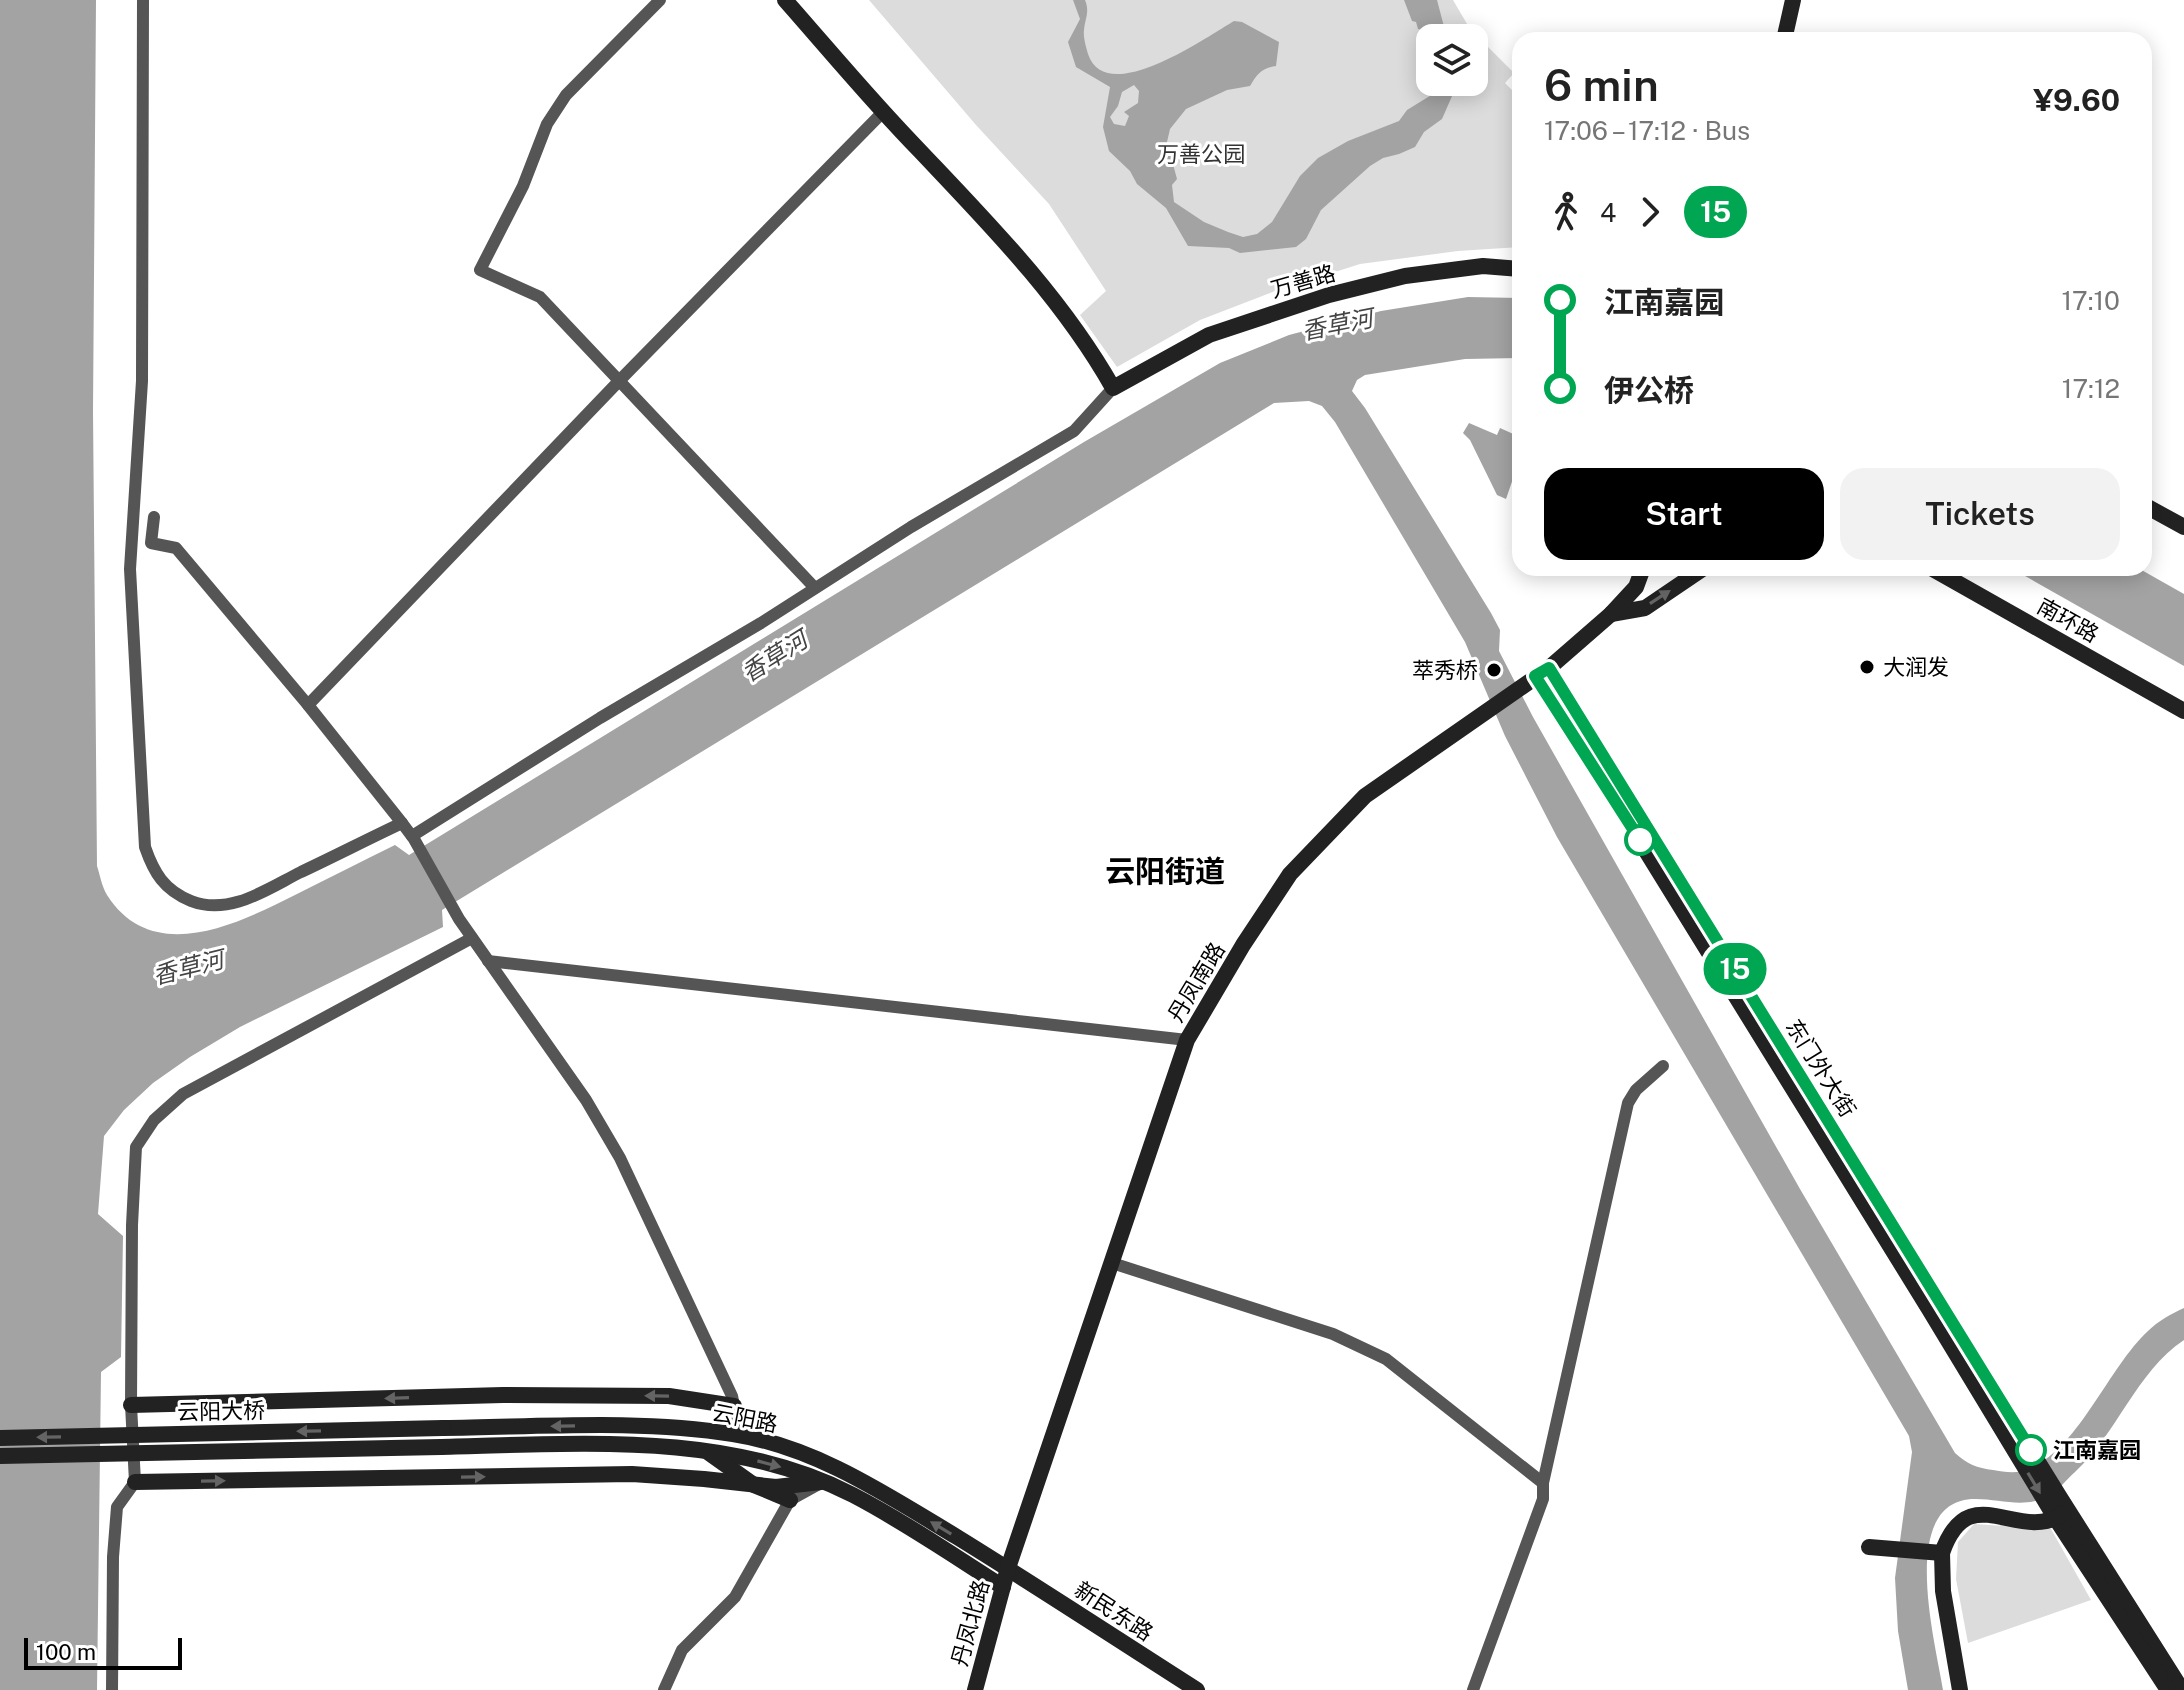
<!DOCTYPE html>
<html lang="en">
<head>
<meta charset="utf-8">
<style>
	body { margin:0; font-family:"Public Sans","Noto Sans SC",sans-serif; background:#f2f2f2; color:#222; height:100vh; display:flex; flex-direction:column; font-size:30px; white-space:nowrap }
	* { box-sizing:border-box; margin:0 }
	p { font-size:26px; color:#767676 }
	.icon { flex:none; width:44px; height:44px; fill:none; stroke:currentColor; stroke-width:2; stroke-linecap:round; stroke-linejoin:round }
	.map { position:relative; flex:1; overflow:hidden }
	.drawer { position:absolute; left:1512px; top:32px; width:640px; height:544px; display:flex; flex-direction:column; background:#fff; border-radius:24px; box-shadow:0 4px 20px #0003 }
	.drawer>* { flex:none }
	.badge { padding:0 16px; border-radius:26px; font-size:28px; line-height:52px }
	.tools { position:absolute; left:1416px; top:24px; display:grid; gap:16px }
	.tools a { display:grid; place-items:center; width:72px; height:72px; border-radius:16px; background:#fff; box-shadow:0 4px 20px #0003; font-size:40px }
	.scale { position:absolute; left:24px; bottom:20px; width:158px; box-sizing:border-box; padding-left:8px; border:4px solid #000; border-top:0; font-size:22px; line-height:28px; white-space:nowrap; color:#000; -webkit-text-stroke:6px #fff; paint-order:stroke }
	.map>.badge { position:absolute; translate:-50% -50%; box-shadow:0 0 0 4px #fff }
	.legs { display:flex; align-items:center; gap:12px; height:88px; padding:0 32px; font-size:26px }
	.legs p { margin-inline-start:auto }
	.summary { display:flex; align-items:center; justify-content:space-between; height:136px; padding:0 32px }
	h1 { font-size:44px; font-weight:600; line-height:60px }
	.cta { display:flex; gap:16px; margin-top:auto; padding:16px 32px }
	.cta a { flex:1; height:92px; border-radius:24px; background:#000; color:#fff; font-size:32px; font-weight:600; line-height:92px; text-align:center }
	.cta a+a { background:#f2f2f2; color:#222 }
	ul { padding:0 32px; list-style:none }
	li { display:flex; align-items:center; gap:28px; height:88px; font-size:30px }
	li i { display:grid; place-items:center; width:12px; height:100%; margin:0 10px; background:currentColor }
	li i::after { content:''; width:20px; height:20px; margin:-10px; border:6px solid; border-radius:50%; background:#fff }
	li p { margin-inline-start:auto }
	li:first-child i { background:linear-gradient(#0000 50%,currentColor 0) }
	li:last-child i { background:linear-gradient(currentColor 50%,#0000 0) }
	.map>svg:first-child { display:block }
	.green { fill:#dcdcdc; fill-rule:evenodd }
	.water { fill:#a3a3a3; fill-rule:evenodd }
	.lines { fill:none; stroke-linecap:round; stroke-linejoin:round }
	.street { stroke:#555; stroke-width:12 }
	.secondary { stroke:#222; stroke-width:16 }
	.secondary-bridge { stroke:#222; stroke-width:16 }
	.oneway { fill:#646464 }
	.line-1-casing { stroke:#fff; stroke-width:18 }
	.line-1 { stroke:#00a651; stroke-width:12 }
	.poi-dot { fill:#000; stroke:#fff; stroke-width:3 }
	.stop-1-dot { fill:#fff; stroke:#00a651; stroke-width:4 }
	.labels { text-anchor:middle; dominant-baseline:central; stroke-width:6; stroke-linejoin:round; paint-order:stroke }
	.park-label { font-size:22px; fill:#333; stroke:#fff }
	.street-label { font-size:22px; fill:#000; stroke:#fff }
	.poi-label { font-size:22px; fill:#000; stroke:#fff; text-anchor:start }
	.stop-label { font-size:22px; font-weight:bold; fill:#000; stroke:#fff; text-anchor:start }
	.water-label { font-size:24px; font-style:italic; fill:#444; stroke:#fff }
	.district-label { font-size:30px; font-weight:bold; fill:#000; stroke:#fff }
</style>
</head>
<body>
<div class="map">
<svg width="2184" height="1690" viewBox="0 0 2184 1690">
	<rect width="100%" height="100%" fill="#fff"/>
	<g class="green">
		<path d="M869 0H1453L1470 29 1514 73 1505 83 1520 98V247L1458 251 1360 264 1275 291 1200 320 1117 367 1080 315 1106 291 1049 204 976 125ZM1430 38H1474V82H1430Z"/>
		<path d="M1974 1524 2051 1529 2091 1600 1968 1643 1956 1579 1958 1542Z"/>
	</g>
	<g class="water">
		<path d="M0 0H96L93 411 97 866C100 875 102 887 107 895 153 967 239 923 295 895 329 878 362 861 395 845L409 855 1084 442 1220 363 1289 335 1381 311 1468 297 1520 298V358L1465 359 1365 375 1357 380 1352 391 1365 408 1491 613 1500 630 1499 651 1533 717 1800 1189 1955 1453C1967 1464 1977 1468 1993 1470 2004 1472 2018 1474 2029 1469 2079 1448 2108 1368 2148 1331 2158 1321 2171 1314 2184 1308V1340C2136 1372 2117 1434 2075 1472 2067 1479 2058 1491 2048 1496 2025 1509 2000 1499 1976 1499 1896 1498 1936 1644 1943 1690H1908L1898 1631 1895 1578 1912 1452 1909 1436 1557 837 1505 736 1465 642 1335 422 1322 406 1309 401 1274 403 442 910 443 927 240 1027 190 1057 153 1083 124 1110 104 1136 98 1214 123 1236 121 1357 101 1372 97 1690H0Z"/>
		<path d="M1073 0H1085C1090 12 1085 18 1084 30 1083 37 1086 47 1088 54 1106 108 1205 38 1234 21L1242 22 1279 42 1276 66C1262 68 1257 74 1250 86L1227 90 1186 109 1170 129 1167 142 1177 179 1172 185 1174 202 1204 222 1228 232 1243 237 1257 234 1272 222 1300 176 1318 158 1348 141 1399 121 1407 110 1433 94 1437 82H1456V87L1442 119 1424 132 1415 147 1399 154 1383 158 1370 166 1321 210 1306 239 1296 247 1240 253 1229 248 1188 246 1166 208 1137 184 1130 171 1109 151 1103 127 1110 87 1076 67 1068 42 1080 19ZM1134 85 1139 91 1138 103 1124 112 1129 116 1125 126 1114 124 1110 117 1118 106 1122 92Z"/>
		<path d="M1404 0H1437L1447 38H1430V49L1428 48 1426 36 1422 30 1418 29 1416 22 1412 21Z"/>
		<path d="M1469 423 1497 435 1500 428 1520 437V447L1512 468 1516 470 1506 499 1497 495 1470 440 1463 433Z"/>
		<path d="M2011 568H2138L2184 594V666Z"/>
	</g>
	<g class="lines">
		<g class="street">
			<path d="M143 0 142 381 130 569 145 847C154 873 164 890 191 901 230 916 267 889 301 872 335 856 368 839 402 823"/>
			<path d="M660 0 566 95 547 124 523 186 480 270 540 297 815 588"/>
			<path d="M154 517 151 543 176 548 308 705 402 823 414 839 459 919 586 1100 620 1158 732 1396 740 1436"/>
			<path d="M308 705 619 381 883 112"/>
			<path d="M412 836 600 718 761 623 911 527 1074 431 1113 388"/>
			<path d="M488 961 1187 1040"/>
			<path d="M1112 1263 1333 1334 1386 1359 1543 1483V1499L1473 1690"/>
			<path d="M1543 1483 1628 1103 1636 1090 1663 1066"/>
			<path d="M112 1690 113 1557 117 1507 135 1482 131 1405 132 1225 136 1147 154 1120 183 1094 472 938"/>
			<path d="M664 1690 682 1650 735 1597 790 1500 819 1484"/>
		</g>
		<g class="secondary">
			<path d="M785 0C830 51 873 103 920 151 991 226 1062 298 1113 388L1209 335 1329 295 1405 276 1483 266 1520 269"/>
			<path d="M1784 40 1793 0"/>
			<path d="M2144 505 2184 527"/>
			<path d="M1931 568 2184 711"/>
			<path d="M1611 614 1645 608 1704 568"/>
			<path d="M1549 668 2059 1496 2182 1690"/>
			<path d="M1535 676 1564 718 1929 1309 2056 1519 2168 1690"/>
			<path d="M131 1405 503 1395 669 1396 734 1406"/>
			<path d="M443 1428C539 1427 638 1419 733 1434 816 1447 887 1495 957 1537 1038 1587 1117 1639 1197 1690"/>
			<path d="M441 1447C579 1444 726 1430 853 1495 905 1522 954 1556 1003 1587"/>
			<path d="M709 1453 754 1485 790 1500"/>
			<path d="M135 1482 632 1474 704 1479 776 1487 821 1482"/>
			<path d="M1869 1547 1942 1553C1969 1476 2017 1544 2063 1514"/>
			<path d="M1942 1553 1943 1591 1960 1690"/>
			<path d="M975 1690 1008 1568 1187 1040 1243 945 1290 874 1365 796 1549 668 1611 614 1636 587 1643 568"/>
		</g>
		<g class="secondary-bridge">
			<path d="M0 1438 443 1428"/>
			<path d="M0 1456 441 1447"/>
		</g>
	</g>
	<defs><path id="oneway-solid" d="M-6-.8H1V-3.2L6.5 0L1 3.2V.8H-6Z" transform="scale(2)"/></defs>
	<g class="oneway">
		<use href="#oneway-solid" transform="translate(1660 597) rotate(-33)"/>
		<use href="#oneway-solid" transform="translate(657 1396) rotate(-179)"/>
		<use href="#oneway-solid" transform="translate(397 1398) rotate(178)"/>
		<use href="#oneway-solid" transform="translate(563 1426) rotate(179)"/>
		<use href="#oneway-solid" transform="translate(309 1431) rotate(179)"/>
		<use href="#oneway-solid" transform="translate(49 1437) rotate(179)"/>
		<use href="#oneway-solid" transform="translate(769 1464) rotate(15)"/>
		<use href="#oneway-solid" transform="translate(473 1477) rotate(-1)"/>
		<use href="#oneway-solid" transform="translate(213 1481) rotate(-1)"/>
		<use href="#oneway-solid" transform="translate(2034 1483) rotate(59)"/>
		<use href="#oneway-solid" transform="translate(941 1528) rotate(-149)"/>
	</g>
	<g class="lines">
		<defs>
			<path id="line-1" d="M1640 840 1535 676 1549 668 2031 1450"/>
		</defs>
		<use href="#line-1" class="line-1-casing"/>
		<use href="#line-1" class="line-1"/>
	</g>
	<g class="poi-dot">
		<circle cx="1867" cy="667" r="8"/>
		<circle cx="1494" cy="670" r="8"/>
	</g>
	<g class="stop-1-dot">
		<circle cx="1640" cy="840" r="14"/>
		<circle cx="2031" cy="1450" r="14"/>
	</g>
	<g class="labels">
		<g class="park-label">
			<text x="1201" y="154">万善公园</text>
		</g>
		<g class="street-label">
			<text transform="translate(1303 281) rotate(-16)">万善路</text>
			<text transform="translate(2068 620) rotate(29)">南环路</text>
			<text transform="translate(1196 982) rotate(-59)">丹凤南路</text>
			<text transform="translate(1821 1068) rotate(58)">东门外大街</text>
			<text transform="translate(221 1411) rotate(-1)">云阳大桥</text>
			<text transform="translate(745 1418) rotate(11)">云阳路</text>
			<text transform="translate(1114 1611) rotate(33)">新民东路</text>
			<text transform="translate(970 1623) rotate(-75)">丹凤北路</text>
		</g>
		<g class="poi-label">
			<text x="1883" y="667">大润发</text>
			<text x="1478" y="670" text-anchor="end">萃秀桥</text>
		</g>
		<g class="stop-label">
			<text x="2053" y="1450">江南嘉园</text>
		</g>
		<g class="water-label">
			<text transform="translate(1337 324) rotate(-11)">香草河</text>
			<text transform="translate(774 656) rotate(-32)">香草河</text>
			<text transform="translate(188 967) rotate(-14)">香草河</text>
		</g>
		<g class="district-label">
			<text x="1165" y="871">云阳街道</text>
		</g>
	</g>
</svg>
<div class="tools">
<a><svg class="icon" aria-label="layers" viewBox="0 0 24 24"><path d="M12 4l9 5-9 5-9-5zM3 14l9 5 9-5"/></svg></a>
</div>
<div class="scale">100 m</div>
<b class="badge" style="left:1735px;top:969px;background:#00a651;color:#fff">15</b>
<section class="drawer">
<div class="summary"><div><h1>6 min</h1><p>17:06 – 17:12 · Bus</p></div><b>¥9.60</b></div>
<div class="legs"><svg class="icon" aria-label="walk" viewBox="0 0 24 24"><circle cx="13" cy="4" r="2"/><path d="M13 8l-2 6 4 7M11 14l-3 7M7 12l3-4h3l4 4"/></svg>4<svg class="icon" aria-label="forward" viewBox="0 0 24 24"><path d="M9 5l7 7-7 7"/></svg><b class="badge" style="background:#00a651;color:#fff">15</b></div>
<ul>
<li><i style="color:#00a651"></i><b>江南嘉园</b><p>17:10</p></li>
<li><i style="color:#00a651"></i><b>伊公桥</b><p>17:12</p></li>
</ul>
<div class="cta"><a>Start</a><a>Tickets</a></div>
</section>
</div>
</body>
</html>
